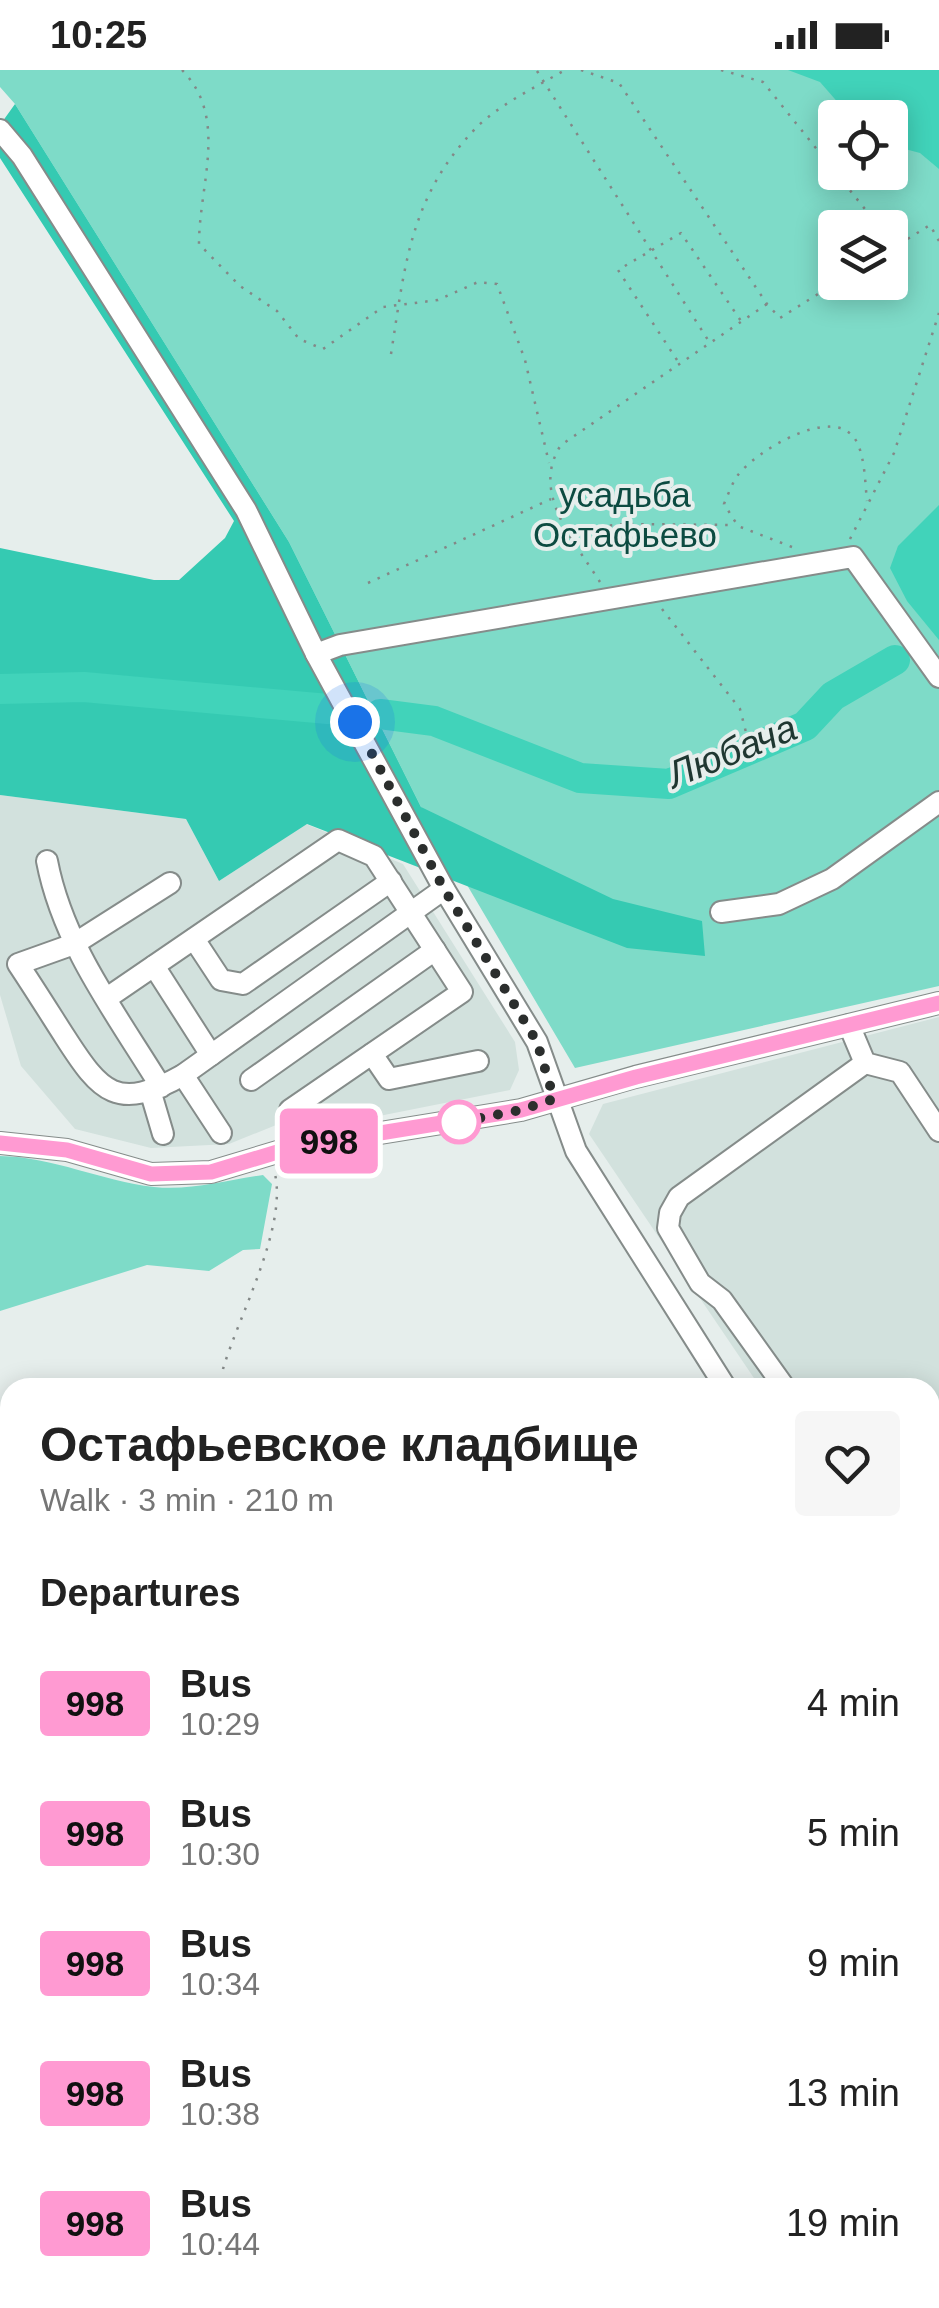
<!DOCTYPE html>
<html lang="en">
<head>
<meta charset="utf-8">
<style>
	body { margin:0; font-family:Helvetica,sans-serif; background:#f6f6f6; color:#222; height:100vh; display:flex; flex-direction:column; font-size:38px; white-space:nowrap }
	* { box-sizing:border-box; margin:0 }
	p { font-size:32px; color:#767676 }
	.icon { flex:none; width:55px; height:55px; fill:none; stroke:currentColor; stroke-width:2; stroke-linecap:round; stroke-linejoin:round }
	.map { position:relative; flex:1; overflow:hidden }
	.sheet { position:absolute; left:0px; top:1308px; width:940px; height:932px; display:flex; flex-direction:column; background:#fff; border-radius:30px 30px 0 0; box-shadow:0 5px 25px #0003 }
	.sheet>* { flex:none }
	.badge { padding:0 20px; border-radius:8px; font-size:35px; line-height:65px }
	.fabs { position:absolute; left:818px; top:30px; display:grid; gap:20px }
	.fabs a { display:grid; place-items:center; width:90px; height:90px; border-radius:10px; background:#fff; box-shadow:0 5px 25px #0003; font-size:50px }
	.you { position:absolute; width:50px; height:50px; margin:-25px; border:8px solid #fff; border-radius:50%; background:#1a73e8; box-shadow:0 0 0 15px #1a73e833 }
	.map>.badge { position:absolute; translate:-50% -50%; box-shadow:0 0 0 5px #fff }
	h2 { padding:0 40px; font-size:38px; line-height:90px }
	.round { display:grid; place-items:center; flex:none; width:105px; height:105px; border-radius:10px; background:#f6f6f6 }
	.headline { display:flex; align-items:center; justify-content:space-between; height:170px; padding:0 40px }
	h1 { font-size:48px; font-weight:700; line-height:75px }
	ul { padding:0; list-style:none }
	li { display:flex; align-items:center; gap:30px; height:130px; padding:0 40px }
	li div { flex:1 }
	li b { display:block; font-size:38px }
	li em { font-style:normal }
	li .badge { min-width:110px; font-weight:700; text-align:center }
	.status { display:flex; justify-content:space-between; align-items:center; height:70px; padding:0 50px; background:#fff; direction:ltr }
	.status svg { height:28px; fill:currentColor }
	.map>svg:first-child { display:block }
	.built { fill:#d2e1dd }
	.green { fill:#7edbc8; fill-rule:evenodd }
	.forest { fill:#35cab2 }
	.water { fill:#41d3ba }
	.lines { fill:none; stroke-linecap:round; stroke-linejoin:round }
	.river { stroke:#41d3ba; stroke-width:30 }
	.minor-casing { stroke:#858c8a; stroke-width:24 }
	.path { stroke:#838887; stroke-width:2.5; stroke-dasharray:2.5 8; stroke-linecap:butt }
	.minor { stroke:#fff; stroke-width:20 }
	.line-casing { stroke:#fff; stroke-width:22 }
	.line { stroke:#ff9ad2; stroke-width:15 }
	.walk { stroke:#2b2e2d; stroke-width:10; stroke-dasharray:0 18 }
	.stop-dot { fill:#fff; stroke:#ff9ad2; stroke-width:5 }
	.labels { text-anchor:middle; dominant-baseline:central; stroke-width:8; stroke-linejoin:round; paint-order:stroke }
	.park-label { font-size:35px; fill:#0c4b41; stroke:#e6eeec }
	.water-label { font-size:38px; font-style:italic; fill:#1f3731; stroke:#e6eeec }
</style>
</head>
<body>
<div class="status"><b>10:25</b><svg viewBox="0 0 49 12"><path d="M0 12V9h3v3zM5 12V6h3v6zM10 12V3h3v9zM15 12V0h3v12zM26 1h20v11H26zM47 4h2v5h-2z"/></svg></div>
<div class="map">
<svg width="939" height="2238" viewBox="0 0 939 2238">
	<rect width="100%" height="100%" fill="#e6eeec"/>
	<g class="built">
		<path d="M0 725 186 749 219 811 306 754 403 794 515 972 519 1000 510 1020 374 1047 291 1049 229 1074 151 1078 75 1059 21 996 0 925Z"/>
		<path d="M939 947V1399L930 1404V1318L760 1317 589 1064 603 1034Z"/>
		<path d="M0 1467 10 1470V1690L0 1685Z"/>
		<path d="M930 1638 939 1641V2094L930 2097Z"/>
	</g>
	<g class="green">
		<path d="M0 0H939V916L575 998 421 737 289 472 15 34 0 17ZM835 48H890V102H835ZM835 158H890V212H835Z"/>
		<path d="M0 1086C54 1087 101 1111 154 1117 191 1121 226 1110 263 1105L272 1114 260 1179 243 1180 209 1201 147 1195 0 1241Z"/>
	</g>
	<path class="forest" d="M15 34 289 472 421 737 613 829 702 851 705 886 627 878 307 754 219 811 186 749 0 725V478L154 510H179L225 468 234 451 0 88V55Z"/>
	<g class="water">
		<path d="M788 0H939V99L920 83 890 75V48L860 47 841 36 820 12Z"/>
		<path d="M939 435V570L907 531 890 498 898 476Z"/>
		<path d="M701 2230H881L852 2238H677Z"/>
	</g>
	<g class="lines">
		<g class="river">
			<path d="M0 619 84 617 328 639"/>
			<path d="M380 644 434 651 580 708 669 714 805 656 833 626 895 590"/>
		</g>
		<defs>
			<g id="minor">
				<path d="M0 60 22 86 246 440 316 584 444 819 537 972 576 1081 726 1318"/>
				<path d="M316 584 340 575 853 487 939 607"/>
				<path d="M47 791C63 875 117 945 161 1017"/>
				<path d="M170 813 74 874 18 894C34 918 49 942 65 967 101 1023 117 1042 183 1005L444 819"/>
				<path d="M721 842 779 834 832 809 939 732"/>
				<path d="M194 869 221 910 243 914 391 811"/>
				<path d="M154 896 211 985"/>
				<path d="M107 928 338 770 374 786 462 922 290 1040"/>
				<path d="M849 955 865 993 900 1002 939 1061"/>
				<path d="M372 984 389 1009 478 991"/>
				<path d="M183 1005 221 1063"/>
				<path d="M251 1010 435 880"/>
				<path d="M150 1020 163 1064"/>
				<path d="M0 1073 67 1080 151 1104 211 1102 294 1077 521 1040 635 1007 939 933"/>
				<path d="M785 1318 722 1230 700 1213 668 1158 670 1143 679 1127 865 993"/>
				<path d="M930 1365 939 1359"/>
			</g>
		</defs>
		<use href="#minor" class="minor-casing"/>
		<g class="path">
			<path d="M182 0C229 48 199 114 199 174L240 216 277 241 299 269 323 279 383 237 438 230 478 212 497 214 525 290 549 393"/>
			<path d="M581 0 619 13 767 234 780 248 837 212"/>
			<path d="M721 0 763 12 835 102"/>
			<path d="M537 1 708 270"/>
			<path d="M837 104 880 158"/>
			<path d="M890 180 930 155 939 171"/>
			<path d="M391 284C405 195 410 127 475 59 498 35 536 17 565 0"/>
			<path d="M677 290 618 200 681 163 741 251"/>
			<path d="M568 460 625 454 735 455"/>
			<path d="M850 469 894 383 939 243"/>
			<path d="M792 477 738 456 724 434C728 425 732 413 738 405 755 382 832 334 855 369 865 384 865 413 867 431"/>
			<path d="M600 512C574 471 530 422 561 375L767 234"/>
			<path d="M368 513 551 429"/>
			<path d="M662 539 740 639 749 674"/>
			<path d="M223 1299C239 1245 287 1158 275 1104"/>
			<path d="M930 1556 939 1566"/>
			<path d="M930 2101 939 2097"/>
			<path d="M525 2230 531 2238"/>
			<path d="M404 2238H405"/>
			<path d="M578 2238 589 2230"/>
		</g>
		<use href="#minor" class="minor"/>
	</g>
	<g class="lines">
		<defs>
			<path id="line" d="M0 1073 67 1080 151 1104 211 1102 294 1077 521 1040 636 1007 939 933"/>
		</defs>
		<use href="#line" class="line-casing"/>
		<use href="#line" class="line"/>
		<path class="walk" d="M355 652 444 819 537 972 554 1029 521 1040 459 1052"/>
	</g>
	<circle class="stop-dot" cx="459" cy="1052" r="20"/>
	<g class="labels">
		<g class="park-label">
			<text x="625" y="424">усадьба<tspan x="625" dy="40">Остафьево</tspan></text>
		</g>
		<g class="water-label">
			<text transform="translate(732 681) rotate(-22)">Любача</text>
		</g>
	</g>
</svg>
<div class="fabs">
<a><svg class="icon" aria-label="locate" viewBox="0 0 24 24"><circle cx="12" cy="12" r="6"/><path d="M12 2v4M12 18v4M2 12h4M18 12h4"/></svg></a>
<a><svg class="icon" aria-label="layers" viewBox="0 0 24 24"><path d="M12 4l9 5-9 5-9-5zM3 14l9 5 9-5"/></svg></a>
</div>
<div class="you" style="left:355px;top:652px"></div>
<b class="badge" style="left:329px;top:1071px;background:#ff9ad2;color:#111">998</b>
<section class="sheet">
<div class="headline"><div><h1>Остафьевское кладбище</h1><p>Walk · 3 min · 210 m</p></div><a class="round"><svg class="icon" aria-label="heart" viewBox="0 0 24 24"><path d="M12 20l-8-8c-3-5 5-10 8-4 3-6 11-1 8 4z"/></svg></a></div>
<h2>Departures</h2>
<ul>
<li><span class="badge" style="background:#ff9ad2;color:#111">998</span><div><b>Bus</b><p>10:29</p></div><em>4 min</em></li>
<li><span class="badge" style="background:#ff9ad2;color:#111">998</span><div><b>Bus</b><p>10:30</p></div><em>5 min</em></li>
<li><span class="badge" style="background:#ff9ad2;color:#111">998</span><div><b>Bus</b><p>10:34</p></div><em>9 min</em></li>
<li><span class="badge" style="background:#ff9ad2;color:#111">998</span><div><b>Bus</b><p>10:38</p></div><em>13 min</em></li>
<li><span class="badge" style="background:#ff9ad2;color:#111">998</span><div><b>Bus</b><p>10:44</p></div><em>19 min</em></li>
</ul>
</section>
</div>
</body>
</html>
